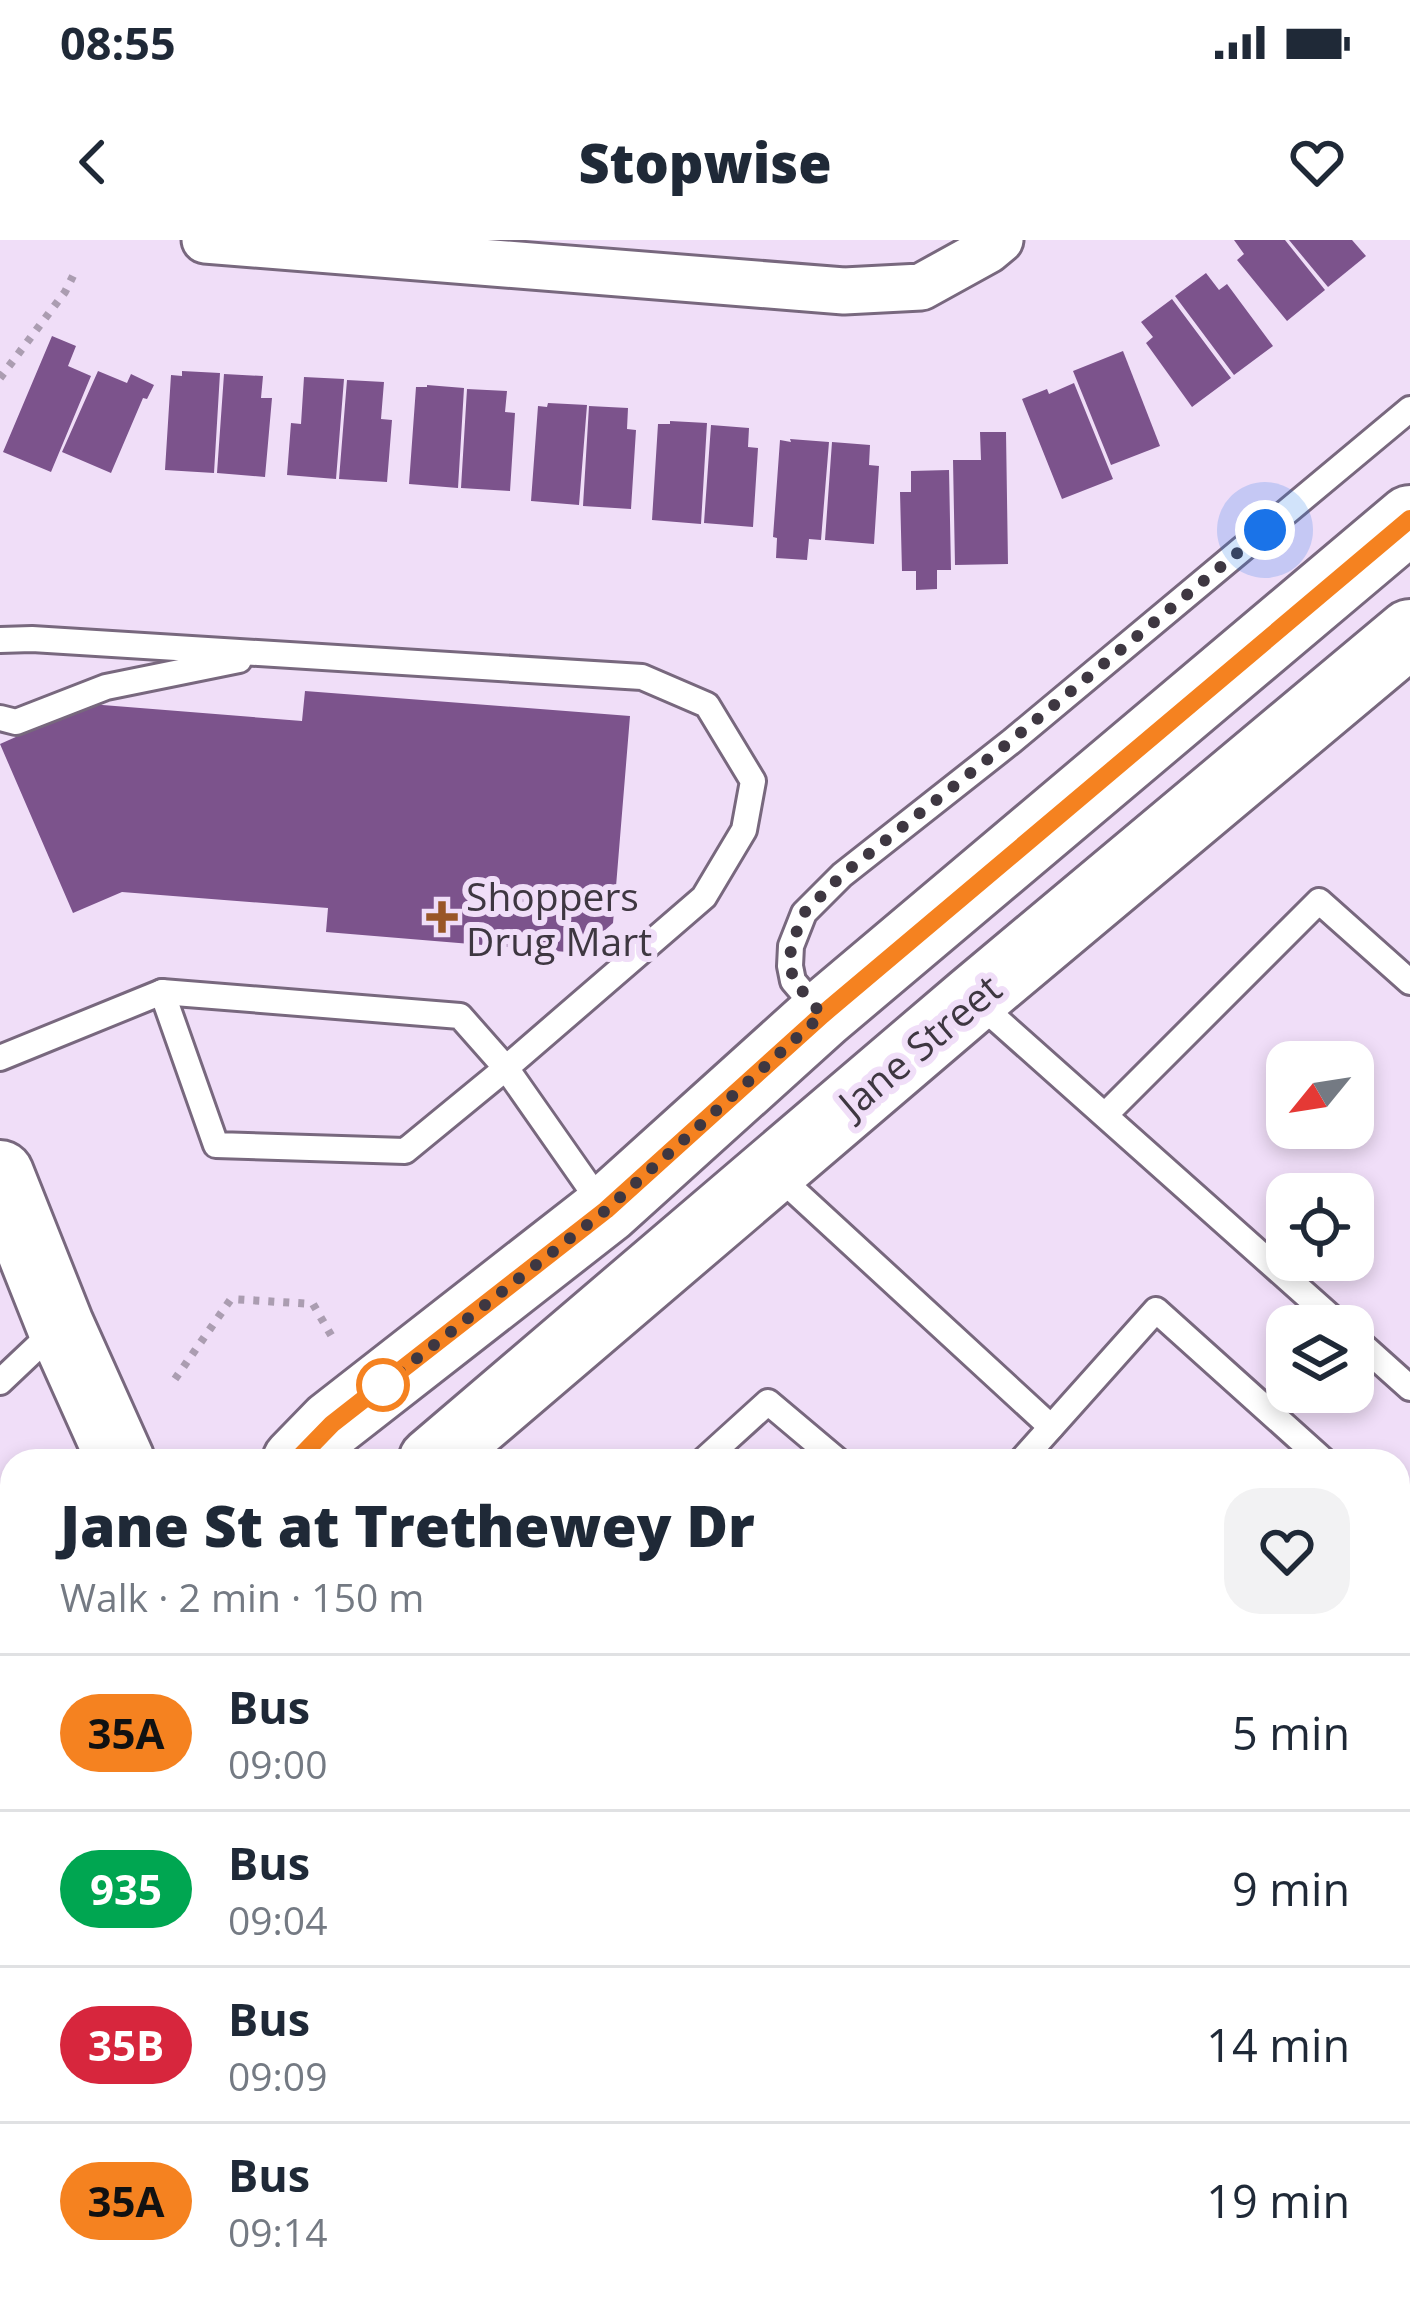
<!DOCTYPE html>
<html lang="en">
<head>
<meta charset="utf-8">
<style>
	body { margin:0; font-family:"Open Sans",sans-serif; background:#f2f2f3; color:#1f2937; height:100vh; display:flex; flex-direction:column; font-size:45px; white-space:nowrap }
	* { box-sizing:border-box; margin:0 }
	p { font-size:39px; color:#747a83 }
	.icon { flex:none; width:66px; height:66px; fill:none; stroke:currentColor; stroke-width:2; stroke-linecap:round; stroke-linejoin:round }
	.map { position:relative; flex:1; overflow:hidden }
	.details { position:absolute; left:0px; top:1209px; width:1410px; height:852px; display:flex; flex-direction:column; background:#fff; border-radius:36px 36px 0 0; box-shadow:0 6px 18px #0003 }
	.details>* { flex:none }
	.badge { padding:0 24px; border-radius:39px; font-size:42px; line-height:78px }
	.needle { width:78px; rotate:240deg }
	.controls { position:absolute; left:1266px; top:801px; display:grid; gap:24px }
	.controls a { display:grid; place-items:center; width:108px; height:108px; border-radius:24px; background:#fff; box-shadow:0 6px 18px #0003; font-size:60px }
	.you { position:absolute; width:60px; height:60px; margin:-30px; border:9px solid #fff; border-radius:50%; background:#1a73e8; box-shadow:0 0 0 18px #1a73e833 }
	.map>.badge { position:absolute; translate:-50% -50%; box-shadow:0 0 0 6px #fff }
	.round { display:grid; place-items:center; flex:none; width:126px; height:126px; border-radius:36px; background:#f2f2f3 }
	.headline { display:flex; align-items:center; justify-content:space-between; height:204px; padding:0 60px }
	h1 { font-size:57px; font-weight:800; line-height:90px }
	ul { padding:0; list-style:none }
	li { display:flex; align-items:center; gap:36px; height:156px; padding:0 60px; border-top:3px solid #e0e1e3 }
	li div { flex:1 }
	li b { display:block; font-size:45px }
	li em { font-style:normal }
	li .badge { min-width:132px; font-weight:700; text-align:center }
	.status { display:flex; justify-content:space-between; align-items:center; height:84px; padding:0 60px; background:#fff; direction:ltr }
	.status svg { height:33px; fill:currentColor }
	header { display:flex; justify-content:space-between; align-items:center; height:156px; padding:0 60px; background:#fff; font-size:54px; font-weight:800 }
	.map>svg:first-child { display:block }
	.building { fill:#7c538c }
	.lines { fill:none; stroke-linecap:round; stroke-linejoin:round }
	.lane-casing { stroke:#78687e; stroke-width:30 }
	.street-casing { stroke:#78687e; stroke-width:51 }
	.secondary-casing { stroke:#78687e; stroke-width:72 }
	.path { stroke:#ab9db1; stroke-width:8; stroke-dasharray:6 9; stroke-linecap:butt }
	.lane { stroke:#fff; stroke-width:24 }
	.street { stroke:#fff; stroke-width:45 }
	.secondary { stroke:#fff; stroke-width:66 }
	.line-casing { stroke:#fff; stroke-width:27 }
	.line { stroke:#f58220; stroke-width:18 }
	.walk { stroke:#3e3741; stroke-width:12; stroke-dasharray:0 21.6 }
	.poi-dot { fill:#995627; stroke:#f0def8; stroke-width:4.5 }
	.stop-dot { fill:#fff; stroke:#f58220; stroke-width:6 }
	.labels { text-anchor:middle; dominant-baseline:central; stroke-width:12; stroke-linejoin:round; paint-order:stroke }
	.poi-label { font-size:39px; fill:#3e3741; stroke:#f0def8; text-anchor:start }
	.street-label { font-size:39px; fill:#3e3741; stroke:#f0def8 }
</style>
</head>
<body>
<div class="status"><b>08:55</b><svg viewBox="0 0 49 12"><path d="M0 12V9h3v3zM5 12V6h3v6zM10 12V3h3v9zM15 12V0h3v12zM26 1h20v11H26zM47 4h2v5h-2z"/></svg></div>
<header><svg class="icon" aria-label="back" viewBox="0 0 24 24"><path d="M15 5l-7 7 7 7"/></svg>Stopwise<svg class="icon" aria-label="heart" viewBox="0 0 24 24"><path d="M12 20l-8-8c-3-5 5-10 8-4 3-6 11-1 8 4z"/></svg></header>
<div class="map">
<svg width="1410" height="2061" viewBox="0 0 1410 2061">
	<rect width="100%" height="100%" fill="#f0def8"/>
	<g class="building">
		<path d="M1234 0H1285L1325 50 1287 81 1237 20 1244 14Z"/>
		<path d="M1289 0H1352L1366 16 1328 47Z"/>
		<path d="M1206 33 1219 50 1227 44 1273 106 1234 135 1175 56Z"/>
		<path d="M1172 59 1231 138 1192 167 1146 103 1153 97 1141 82Z"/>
		<path d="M52 96 76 106 68 126 91 136 51 232 3 212Z"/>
		<path d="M1123 111 1160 206 1111 225 1073 131Z"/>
		<path d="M98 131 127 143 131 134 154 145 147 159 143 158 111 233 62 212Z"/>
		<path d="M182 131 220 133 214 233 165 230 171 135 182 136Z"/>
		<path d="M224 134 263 136 261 158H272L265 237 217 233Z"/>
		<path d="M304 137 344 139 336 239 287 235 291 183 301 184Z"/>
		<path d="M347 140 384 142 381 179 392 180 387 242 339 239Z"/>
		<path d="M1074 143 1113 239 1062 259 1022 159 1047 149 1049 154Z"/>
		<path d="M427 145 464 148 458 248 409 244 416 147H427Z"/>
		<path d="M467 149 507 151 505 172 515 173 510 251 461 248Z"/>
		<path d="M548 163 587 165 579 265 531 261 538 166 547 167Z"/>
		<path d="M589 166 628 168 627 189 636 190 631 269 583 266Z"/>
		<path d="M670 181 707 183 701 284 652 280 658 184H670Z"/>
		<path d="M711 185 749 188 748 207 758 208 753 287 704 283Z"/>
		<path d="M980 192H1006L1008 324 955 325 953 220H981Z"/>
		<path d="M790 199 829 202 821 300 809 299 807 320 776 318 777 298 773 297 780 200 791 202Z"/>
		<path d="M832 202 870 205 869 225 879 226 874 304 825 300Z"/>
		<path d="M949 230 951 330H937V349L916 350V331H902L900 252H911V231Z"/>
		<path d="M305 451 630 476 613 683 579 713 326 692 328 668 122 652 73 673 0 504 90 464 302 481Z"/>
		<path d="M1410 1720V2061H1212L1199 2049H1398V1733Z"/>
		<path d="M0 1807 12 1819V1903L0 1913Z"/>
		<path d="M651 2049H708L718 2061H637Z"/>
	</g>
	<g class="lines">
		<defs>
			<g id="lane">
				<path d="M0 400 32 399 642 437 707 465 753 541 744 590 704 657 506 828 405 911 216 905 162 752"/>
				<path d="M0 478 16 482 106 447 239 420"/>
				<path d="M975 760 1341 1086"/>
				<path d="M822 775 793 741 790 726 791 706 804 673 842 635 1012 501 1410 169"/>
				<path d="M0 818 162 752 460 776 506 828 604 968"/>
				<path d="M1105 875 1319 661 1410 742"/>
				<path d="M775 933 1051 1187"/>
				<path d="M1353 1097 1410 1148"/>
				<path d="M0 1142 55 1090"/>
				<path d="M703 1221 768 1162 838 1221"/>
				<path d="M1021 1221 1156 1070 1324 1221"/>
				<path d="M1398 1288 1410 1299"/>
				<path d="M1398 1595 1410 1581"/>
				<path d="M0 1720 12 1729"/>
			</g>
			<path id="street" d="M205 0 844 51 921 47 988 10 1000 0"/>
			<g id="secondary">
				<path d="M0 934 60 1085 121 1221"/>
				<path d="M296 1221 332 1184 606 970 822 775 1410 279"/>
				<path d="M432 1221 973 759 1410 393"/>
				<path d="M0 1470 12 1460"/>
				<path d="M0 1586 12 1576"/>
				<path d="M927 2049 940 2061"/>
			</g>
		</defs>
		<use href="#lane" class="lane-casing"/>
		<use href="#street" class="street-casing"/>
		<use href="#secondary" class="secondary-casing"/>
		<g class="path">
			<path d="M0 138 65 52 73 36"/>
			<path d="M175 1139 231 1059 313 1064 335 1102"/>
		</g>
		<use href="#lane" class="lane"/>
		<use href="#street" class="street"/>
		<use href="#secondary" class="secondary"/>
	</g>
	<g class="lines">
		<defs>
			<path id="line" d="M296 1221 332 1184 606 970 822 775 1410 279"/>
		</defs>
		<use href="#line" class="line-casing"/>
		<use href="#line" class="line"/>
		<path class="walk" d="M383 1145 606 970 822 775 794 741 790 726 791 706 804 673 842 635 1012 500 1265 290"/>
	</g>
	<path class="poi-dot" d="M436 659h12v12h12v12h-12v12h-12v-12h-12v-12h12z"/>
	<circle class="stop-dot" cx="383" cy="1145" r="24"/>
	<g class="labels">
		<g class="poi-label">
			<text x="466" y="655">Shoppers<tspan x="466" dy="45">Drug Mart</tspan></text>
		</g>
		<g class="street-label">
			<text transform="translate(919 805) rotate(-40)">Jane Street</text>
		</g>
	</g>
</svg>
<div class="controls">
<a><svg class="needle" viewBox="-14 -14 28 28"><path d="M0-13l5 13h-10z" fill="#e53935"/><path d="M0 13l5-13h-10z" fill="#747a83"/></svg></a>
<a><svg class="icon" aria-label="locate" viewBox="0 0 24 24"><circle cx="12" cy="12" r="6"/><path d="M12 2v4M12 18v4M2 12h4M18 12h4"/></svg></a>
<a><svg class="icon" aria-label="layers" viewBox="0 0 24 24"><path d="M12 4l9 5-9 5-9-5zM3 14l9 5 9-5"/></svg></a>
</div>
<div class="you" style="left:1265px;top:290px"></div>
<section class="details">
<div class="headline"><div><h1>Jane St at Trethewey Dr</h1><p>Walk · 2 min · 150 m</p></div><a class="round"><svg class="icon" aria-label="heart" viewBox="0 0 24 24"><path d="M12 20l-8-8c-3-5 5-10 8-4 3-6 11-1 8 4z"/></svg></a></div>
<ul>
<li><span class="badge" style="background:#f58220;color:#111">35A</span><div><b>Bus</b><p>09:00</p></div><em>5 min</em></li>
<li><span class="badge" style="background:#00a651;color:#fff">935</span><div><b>Bus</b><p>09:04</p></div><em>9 min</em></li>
<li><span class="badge" style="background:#d7263d;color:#fff">35B</span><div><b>Bus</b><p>09:09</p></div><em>14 min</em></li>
<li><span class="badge" style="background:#f58220;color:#111">35A</span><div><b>Bus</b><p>09:14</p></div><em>19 min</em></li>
</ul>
</section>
</div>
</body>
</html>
